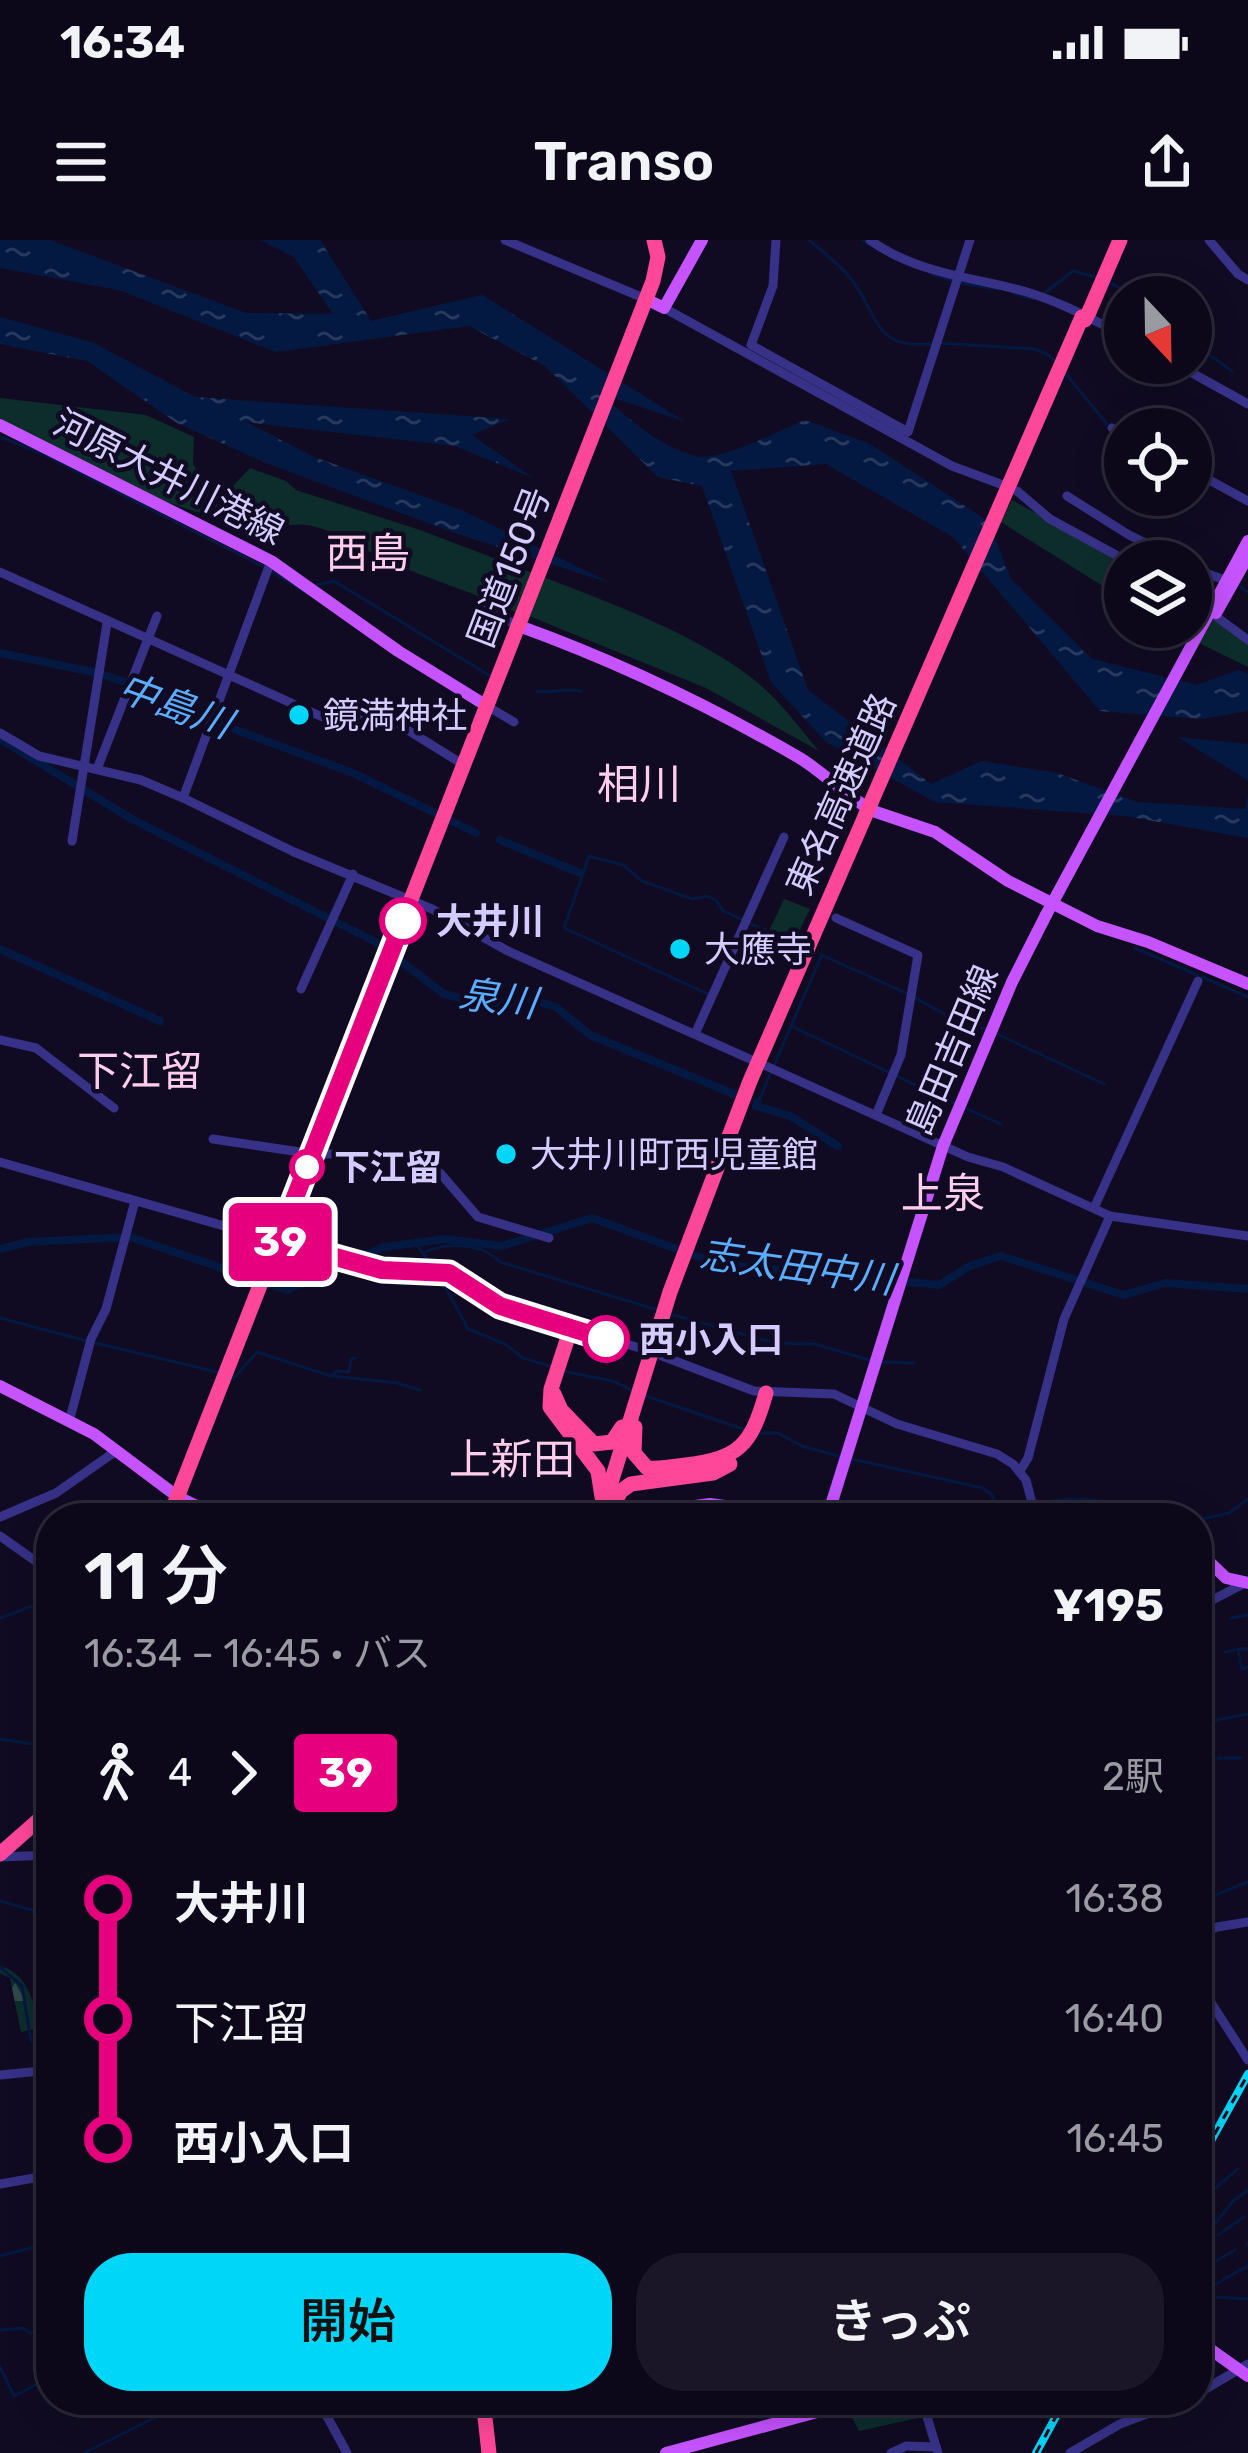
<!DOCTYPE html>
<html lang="ja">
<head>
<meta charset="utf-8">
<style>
	body { margin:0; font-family:Rubik,"Noto Sans JP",sans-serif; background:#1a1627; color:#f1f3f6; height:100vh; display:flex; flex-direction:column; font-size:45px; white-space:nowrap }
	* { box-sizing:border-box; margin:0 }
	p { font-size:39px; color:#9a9aa2 }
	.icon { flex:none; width:66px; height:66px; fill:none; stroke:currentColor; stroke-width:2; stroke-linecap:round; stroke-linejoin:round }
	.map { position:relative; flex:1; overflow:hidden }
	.drawer { position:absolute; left:36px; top:1263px; width:1176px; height:912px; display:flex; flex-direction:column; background:#0c081a; border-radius:48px; box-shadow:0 6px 30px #0003,0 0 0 3px #2c2939 }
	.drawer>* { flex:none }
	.badge { padding:0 24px; border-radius:9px; font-size:42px; line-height:78px }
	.needle { width:78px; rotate:158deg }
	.tools { position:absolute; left:1104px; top:36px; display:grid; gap:24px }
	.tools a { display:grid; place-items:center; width:108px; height:108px; border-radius:50%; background:#0c081a; box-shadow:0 6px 30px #0003,0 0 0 3px #2c2939; font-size:60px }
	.map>.badge { position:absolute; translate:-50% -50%; box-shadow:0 0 0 6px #fff }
	.legs { display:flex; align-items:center; gap:18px; height:132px; padding:0 48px; font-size:39px }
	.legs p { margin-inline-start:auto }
	.overview { display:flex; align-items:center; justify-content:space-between; height:204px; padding:0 48px }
	h1 { font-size:66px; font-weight:600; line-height:90px }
	.cta { display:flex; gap:24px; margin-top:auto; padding:24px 48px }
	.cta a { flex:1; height:138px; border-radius:48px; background:#00d6f7; color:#111; font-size:48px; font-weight:600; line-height:138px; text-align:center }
	.cta a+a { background:#1a1627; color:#f1f3f6 }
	ul { padding:0 48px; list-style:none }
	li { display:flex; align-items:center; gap:42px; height:120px; font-size:45px }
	li i { display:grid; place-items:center; width:18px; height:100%; margin:0 15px; background:currentColor }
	li i::after { content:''; width:30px; height:30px; margin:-15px; border:9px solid; border-radius:50%; background:#0c081a }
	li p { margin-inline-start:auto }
	li:first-child i { background:linear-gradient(#0000 50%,currentColor 0) }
	li:last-child i { background:linear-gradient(currentColor 50%,#0000 0) }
	.status { display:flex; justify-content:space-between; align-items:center; height:84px; padding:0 60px; background:#0c081a; direction:ltr }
	.status svg { height:33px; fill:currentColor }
	header { display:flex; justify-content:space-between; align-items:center; height:156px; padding:0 48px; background:#0c081a; font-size:54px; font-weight:600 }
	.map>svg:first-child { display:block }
	.green { fill:#0d2d2d }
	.forest { fill:url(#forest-firs) }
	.water { fill:url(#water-ripples) }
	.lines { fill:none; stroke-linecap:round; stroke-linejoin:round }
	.stream { stroke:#041942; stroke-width:3 }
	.river { stroke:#041942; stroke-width:8 }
	.minor { stroke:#373187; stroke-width:9 }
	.major { stroke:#c553ff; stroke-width:12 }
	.highway { stroke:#ff4799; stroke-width:15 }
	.rail-casing { stroke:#00d6f7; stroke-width:8 }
	.rail { stroke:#100b22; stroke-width:3; stroke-dasharray:9; stroke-linecap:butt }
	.major-bridge { stroke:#c553ff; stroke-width:12 }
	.highway-bridge { stroke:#ff4799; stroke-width:15 }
	.line-1-casing { stroke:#fff; stroke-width:27 }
	.line-1 { stroke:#e6007e; stroke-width:18 }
	.poi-dot { fill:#00d6f7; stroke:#100b22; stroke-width:4.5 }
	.stop-1-dot { fill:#fff; stroke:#e6007e; stroke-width:6 }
	.labels { text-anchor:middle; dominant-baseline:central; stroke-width:9; stroke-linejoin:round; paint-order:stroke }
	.street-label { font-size:36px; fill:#d4ccff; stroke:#100b22 }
	.poi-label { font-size:36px; fill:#d4ccff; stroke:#100b22; text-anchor:start }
	.stop-label { font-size:36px; font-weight:bold; fill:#d4ccff; stroke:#100b22; text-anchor:start }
	.water-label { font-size:39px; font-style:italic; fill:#5aadff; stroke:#100b22 }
	.quarter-label { font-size:42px; fill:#ffceec; stroke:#100b22 }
</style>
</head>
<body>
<div class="status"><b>16:34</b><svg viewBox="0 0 49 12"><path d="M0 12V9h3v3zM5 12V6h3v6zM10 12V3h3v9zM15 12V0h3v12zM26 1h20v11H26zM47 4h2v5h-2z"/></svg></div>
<header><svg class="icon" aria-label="menu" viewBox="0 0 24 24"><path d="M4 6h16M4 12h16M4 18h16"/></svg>Transo<svg class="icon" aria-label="share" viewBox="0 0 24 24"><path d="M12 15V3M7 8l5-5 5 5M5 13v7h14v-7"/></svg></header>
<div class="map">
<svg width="1248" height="2213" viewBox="0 0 1248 2213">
	<defs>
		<pattern id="forest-firs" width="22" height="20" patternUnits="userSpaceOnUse" patternTransform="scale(3)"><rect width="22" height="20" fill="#0d2d2d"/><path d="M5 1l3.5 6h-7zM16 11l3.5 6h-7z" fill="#2f4a4c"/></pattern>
		<pattern id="water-ripples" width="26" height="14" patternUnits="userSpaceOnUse" patternTransform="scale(3)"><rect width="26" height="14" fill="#041942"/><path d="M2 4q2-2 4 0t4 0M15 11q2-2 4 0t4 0" fill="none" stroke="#28395e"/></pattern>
	</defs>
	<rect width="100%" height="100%" fill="#100b22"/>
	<g class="green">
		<path d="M0 158 146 175 194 197 193 224 220 270 219 277C147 265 72 208 0 181Z"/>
		<path d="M250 228 286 241 296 250 420 290 533 333 516 372C475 353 431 340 390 322 361 309 323 280 291 285L231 270 230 249Z"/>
		<path d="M1012 260 1125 322V360L1001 282Z"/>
		<path d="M541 336C610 363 719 402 771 455 788 472 803 492 819 511L706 448 529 376Z"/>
		<path d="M1211 372 1248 400V427L1197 402Z"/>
		<path d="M784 659 810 669 795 699 770 689Z"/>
		<path d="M886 2160H902L906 2172 916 2171 918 2178 859 2191 849 2172Z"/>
	</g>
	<path class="forest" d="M0 1726C32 1735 28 1763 46 1786L21 1792 10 1738 0 1733Z"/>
	<g class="water">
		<path d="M0 0H50L246 73 333 74 294 17 260 0H320L371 81 482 55 686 182 599 153C627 177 659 207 696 216 721 222 780 190 805 180L870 204 988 281 1011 339 1092 419 1197 445 1238 430 1248 434V471L1202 479 1100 471 953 297 826 224 731 231 808 450 931 544 982 521 1057 533 1137 562 1245 569 1248 555V598L1125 576 935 562 826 502 771 442 702 246 658 237 545 126 469 86 276 112 119 50 0 28Z"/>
		<path d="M0 77 94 103 195 157 509 179 472 195 533 238 455 206 246 182 314 217 461 270 613 344 458 294 266 223 177 183 87 121 0 104Z"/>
		<path d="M1177 497 1248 504V540Z"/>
	</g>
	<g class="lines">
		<g class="stream">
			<path d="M809 0C823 12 839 24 851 39 879 74 872 110 932 104"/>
			<path d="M862 0 895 19"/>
			<path d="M932 34 951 40"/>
			<path d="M1108 42 1139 57"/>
			<path d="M960 43 998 49"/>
			<path d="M1013 53 1033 59"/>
			<path d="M1042 55 1073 31 1099 38"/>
			<path d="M1191 102 1232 131"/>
			<path d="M940 103 1035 109 1047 114 1056 122"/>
			<path d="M1066 134 1107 184"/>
			<path d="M0 197 39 212 264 327"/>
			<path d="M273 332 305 352"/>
			<path d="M313 346 334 341 492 437"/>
			<path d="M1239 346 1248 352"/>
			<path d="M537 451C552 454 566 447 581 451"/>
			<path d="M580 633 583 634 589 616 623 625 642 641 692 659 707 656 716 660 723 671 795 704"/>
			<path d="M582 637 564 688 708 754"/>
			<path d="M1135 708 1197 735"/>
			<path d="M1202 737 1248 757"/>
			<path d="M915 758 948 776 988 790"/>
			<path d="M791 786 956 864"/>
			<path d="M997 794 1104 844"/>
			<path d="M774 825 822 715 906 753"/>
			<path d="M758 863 770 834"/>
			<path d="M965 868 1001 884"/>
			<path d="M414 1002 434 1027"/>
			<path d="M426 1012C448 1001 483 1004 500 1022L661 1071"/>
			<path d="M439 1035 468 1089 505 1104 523 1118 550 1126"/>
			<path d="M670 1074 775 1103 815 1104 869 1120"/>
			<path d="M0 1078 87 1101"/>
			<path d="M96 1103 221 1133"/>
			<path d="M879 1122 914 1123"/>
			<path d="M565 1131C588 1138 615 1137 633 1152"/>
			<path d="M333 1136 397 1143 420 1150"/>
			<path d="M233 1139 257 1112 331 1136 337 1131 349 1132 351 1119 355 1118"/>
			<path d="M643 1155 746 1190"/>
			<path d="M755 1193H778L802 1206 842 1217"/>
			<path d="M852 1219 983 1248 992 1255 996 1269 1029 1266"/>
			<path d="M1039 1264C1082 1252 1124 1264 1166 1278"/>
			<path d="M1197 1280 1229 1273 1248 1259"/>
			<path d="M0 1378 51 1359"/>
			<path d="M1231 1378 1247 1375"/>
			<path d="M1238 1409H1248"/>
			<path d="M1238 1411 1240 1419"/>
			<path d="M1225 1412 1235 1410"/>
			<path d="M1197 1418 1215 1414"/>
			<path d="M1240 1422 1242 1429 1248 1427"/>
			<path d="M1197 1490 1221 1479 1248 1474"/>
			<path d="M0 1499 51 1507"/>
			<path d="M1225 1518H1241"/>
			<path d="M1197 1519 1222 1518"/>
			<path d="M1218 1654 1248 1642"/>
			<path d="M0 1661 32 1670 48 1702"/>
			<path d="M1197 1663 1216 1655"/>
			<path d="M0 1727 22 1746 31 1801"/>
			<path d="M1216 1983 1202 1959 1238 1929"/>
			<path d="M1218 1995 1244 1977"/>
			<path d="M1247 2004H1248"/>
			<path d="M1197 2006 1233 1961 1248 1950"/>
			<path d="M1230 2013 1235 2010"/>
			<path d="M0 2016 51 2002"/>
			<path d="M1240 2030 1248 2027"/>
			<path d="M1197 2038 1202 2035 1200 2031 1228 2014"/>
			<path d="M1210 2048 1238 2031"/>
			<path d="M1217 2057 1248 2059"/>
			<path d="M0 2090 23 2088 30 2093 51 2083"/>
			<path d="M0 2127 14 2156 51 2137"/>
			<path d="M828 2172 872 2160"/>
			<path d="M84 2213 190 2160"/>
		</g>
		<g class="river">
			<path d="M0 413 98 433 160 454 193 474 353 533 476 593"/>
			<path d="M0 499 132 579 330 679"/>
			<path d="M500 600 580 633"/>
			<path d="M334 681 374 701 444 754 490 765 525 758 556 767 590 795 734 854"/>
			<path d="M0 709 160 781"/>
			<path d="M757 862 756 866 790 876 838 906"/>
			<path d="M0 1009 28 1002 130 997 287 1050 384 1007 445 999 502 1006 592 978 718 1024 939 1045 970 1026 1001 1016 1124 1055 1165 1043 1248 1049"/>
		</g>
		<g class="minor">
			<path d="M505 0 646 59"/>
			<path d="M776 0 773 46 751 105 908 192 970 0"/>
			<path d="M870 0C918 35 976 37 1030 53 1065 64 1093 80 1125 96"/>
			<path d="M1209 0 1238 34 1248 40"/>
			<path d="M664 68 952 226 1003 245"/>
			<path d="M1174 123 1248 164"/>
			<path d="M1112 188 1125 196"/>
			<path d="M1191 230 1248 261"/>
			<path d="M1017 251 1050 279 1127 321"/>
			<path d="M1067 256 1129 295 1182 321"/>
			<path d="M1191 328 1222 339"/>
			<path d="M0 332 329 480 377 471 464 525"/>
			<path d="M1191 358 1248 400"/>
			<path d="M483 369 519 386"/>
			<path d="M487 466 514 482"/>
			<path d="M0 493 39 516 141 540 183 558 294 612 432 669 508 711 752 820"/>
			<path d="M97 529 157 376"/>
			<path d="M183 558 271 321"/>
			<path d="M72 601 107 383"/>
			<path d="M836 678 918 715 901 815 876 875"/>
			<path d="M301 749 353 634"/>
			<path d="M695 794 784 597"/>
			<path d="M0 800 36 808 114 868"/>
			<path d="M766 826 968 917 1003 927 1110 976 1248 996"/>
			<path d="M213 899 313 914H398L440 933 478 977 549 998"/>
			<path d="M0 922 372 1028 449 1033 508 1069 643 1109"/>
			<path d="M1094 968 1198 741"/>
			<path d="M662 1116 754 1151 834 1154 897 1184 997 1214 1013 1224 1026 1240 1036 1278"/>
			<path d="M69 1182 91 1099 106 1069 135 961"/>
			<path d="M1020 1231 1028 1218 1064 1079 1110 976"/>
			<path d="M0 1277 56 1253 116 1211"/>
			<path d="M0 1296 51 1332"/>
			<path d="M1197 1368 1245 1343"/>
			<path d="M0 1617 51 1615"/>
			<path d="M1197 1696 1217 1687 1248 1682"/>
			<path d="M1197 1741 1248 1820"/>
			<path d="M0 1835 51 1830"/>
			<path d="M0 1944 51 1935"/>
			<path d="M1197 2154 1248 2124"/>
			<path d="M318 2160 347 2213"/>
			<path d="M922 2160 938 2213"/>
			<path d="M891 2213 906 2206 936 2207"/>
			<path d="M1070 2213 1120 2184 1184 2160"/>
		</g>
		<g class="major">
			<path d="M646 59 664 68 702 0"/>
			<path d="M0 185 271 321 398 411 487 466"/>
			<path d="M1216 373 1248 316"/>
			<path d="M519 386C616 421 708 465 798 517 822 531 841 552 865 566"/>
			<path d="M873 571 935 592 1008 641 1097 686 1148 702 1248 744"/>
			<path d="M0 1146 94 1194 178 1257 221 1278"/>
			<path d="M614 1277 710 1264 813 1278"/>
			<path d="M827 1278 943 906 1012 742 1046 675"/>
			<path d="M1197 1310 1226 1338 1248 1343"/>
			<path d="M1197 2100 1248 2136"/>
			<path d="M666 2213 817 2172 835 2160"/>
		</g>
		<g class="highway">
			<path d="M1089 72 1120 0"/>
			<path d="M571 1088 551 1149 550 1167 598 1231 602 1257"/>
			<path d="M554 1154 561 1170 594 1204 612 1202 622 1187"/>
			<path d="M635 1187 634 1213 647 1228C660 1229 673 1227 686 1225 739 1218 751 1206 766 1153"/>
			<path d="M610 1271 621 1251 631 1244 713 1233 730 1224"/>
			<path d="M169 1278 653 41 658 17 654 0"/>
			<path d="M600 1278 670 1052 750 841 1082 77"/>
			<path d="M0 1614 51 1569"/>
			<path d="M483 2160 489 2213"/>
		</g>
		<defs>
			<g id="rail">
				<path d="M1197 1926 1248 1834"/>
				<path d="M1036 2213 1065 2160"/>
			</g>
		</defs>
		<use href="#rail" class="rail-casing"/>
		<use href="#rail" class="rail"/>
		<path class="major-bridge" d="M1046 675 1248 301"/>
		<path class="highway-bridge" d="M1085 80 1089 72"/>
	</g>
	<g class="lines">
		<defs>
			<path id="line-1" d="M403 681 278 1001 382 1030 449 1033 500 1066 606 1099"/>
		</defs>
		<use href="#line-1" class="line-1-casing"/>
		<use href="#line-1" class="line-1"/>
	</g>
	<g class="poi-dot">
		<circle cx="299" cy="475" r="12"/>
		<circle cx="680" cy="709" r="12"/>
		<circle cx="506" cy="914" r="12"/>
	</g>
	<g class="stop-1-dot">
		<circle cx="403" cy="681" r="21"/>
		<circle cx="307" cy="927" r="15"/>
		<circle cx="606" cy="1099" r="21"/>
	</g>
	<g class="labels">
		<g class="street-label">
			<text transform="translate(169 237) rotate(27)">河原大井川港線</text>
			<text transform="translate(509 327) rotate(-69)">国道150号</text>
			<text transform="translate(841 554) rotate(-66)">東名高速道路</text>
			<text transform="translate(952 810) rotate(-67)">島田吉田線</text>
		</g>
		<g class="poi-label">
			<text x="323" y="475">鏡満神社</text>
			<text x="704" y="709">大應寺</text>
			<text x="530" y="914">大井川町西児童館</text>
		</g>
		<g class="stop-label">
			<text x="436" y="681">大井川</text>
			<text x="334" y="927">下江留</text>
			<text x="639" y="1099">西小入口</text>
		</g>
		<g class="water-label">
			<text transform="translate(175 466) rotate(20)">中島川</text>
			<text transform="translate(498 759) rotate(8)">泉川</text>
			<text transform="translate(797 1027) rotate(8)">志太田中川</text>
		</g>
		<g class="quarter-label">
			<text x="368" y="314">西島</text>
			<text x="639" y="545">相川</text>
			<text x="140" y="832">下江留</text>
			<text x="943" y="954">上泉</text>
			<text x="512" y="1220">上新田</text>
		</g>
	</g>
</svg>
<div class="tools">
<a><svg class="needle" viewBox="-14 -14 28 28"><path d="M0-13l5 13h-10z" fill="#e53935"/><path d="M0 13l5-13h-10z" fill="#9a9aa2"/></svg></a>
<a><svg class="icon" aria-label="locate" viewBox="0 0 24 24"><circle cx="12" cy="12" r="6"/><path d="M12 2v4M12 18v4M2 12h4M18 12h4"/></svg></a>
<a><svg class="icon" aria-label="layers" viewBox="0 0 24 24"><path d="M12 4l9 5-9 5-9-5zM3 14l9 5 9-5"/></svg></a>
</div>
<b class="badge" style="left:280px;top:1002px;background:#e6007e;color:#fff">39</b>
<section class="drawer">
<div class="overview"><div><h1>11 分</h1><p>16:34 – 16:45 · バス</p></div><b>¥195</b></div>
<div class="legs"><svg class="icon" aria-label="walk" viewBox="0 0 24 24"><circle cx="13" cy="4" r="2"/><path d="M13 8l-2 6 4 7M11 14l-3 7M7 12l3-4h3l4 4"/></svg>4<svg class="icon" aria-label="forward" viewBox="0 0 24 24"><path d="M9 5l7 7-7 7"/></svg><b class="badge" style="background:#e6007e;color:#fff">39</b><p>2駅</p></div>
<ul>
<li><i style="color:#e6007e"></i><b>大井川</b><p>16:38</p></li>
<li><i style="color:#e6007e"></i><span>下江留</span><p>16:40</p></li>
<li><i style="color:#e6007e"></i><b>西小入口</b><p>16:45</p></li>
</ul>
<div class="cta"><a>開始</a><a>きっぷ</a></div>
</section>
</div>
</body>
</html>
